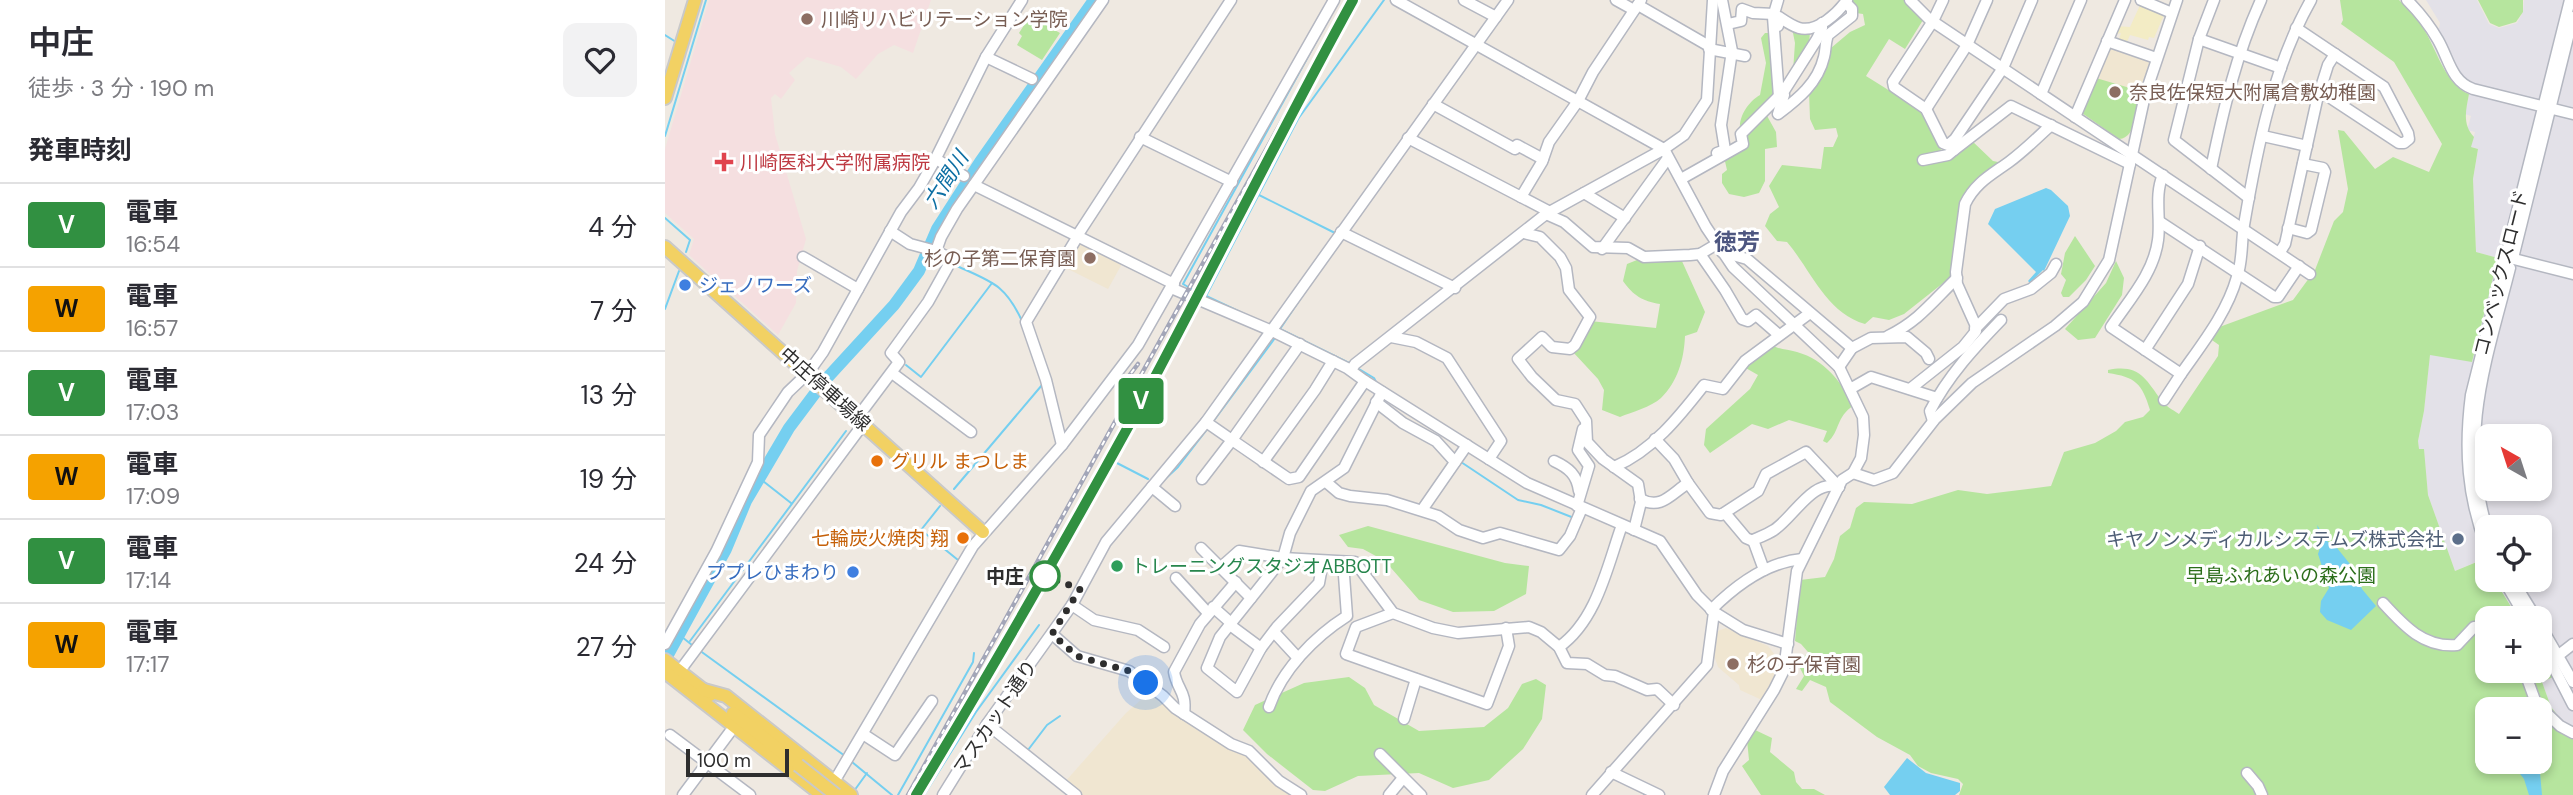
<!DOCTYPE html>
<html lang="ja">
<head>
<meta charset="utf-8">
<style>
	body { margin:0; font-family:"DM Sans","Noto Sans JP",sans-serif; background:#f2f2f3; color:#2b2b33; height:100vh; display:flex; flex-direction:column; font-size:26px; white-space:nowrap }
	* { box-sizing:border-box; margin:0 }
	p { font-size:23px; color:#7c7c81 }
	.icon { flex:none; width:38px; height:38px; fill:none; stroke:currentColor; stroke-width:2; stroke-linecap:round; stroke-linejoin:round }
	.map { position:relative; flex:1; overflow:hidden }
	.sheet { display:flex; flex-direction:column; background:#fff; width:665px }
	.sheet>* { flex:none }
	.badge { padding:0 14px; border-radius:5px; font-size:24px; line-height:46px }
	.needle { width:46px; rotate:321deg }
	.fabs { position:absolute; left:1810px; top:424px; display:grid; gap:14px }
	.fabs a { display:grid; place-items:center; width:77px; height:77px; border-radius:14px; background:#fff; box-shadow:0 4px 10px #0003; font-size:35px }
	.scale { position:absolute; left:21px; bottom:18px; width:103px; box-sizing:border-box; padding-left:7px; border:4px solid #2e2e2e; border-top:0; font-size:19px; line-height:24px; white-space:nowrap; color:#2e2e2e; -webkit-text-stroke:5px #fff; paint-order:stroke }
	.you { position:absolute; width:35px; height:35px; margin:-18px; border:5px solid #fff; border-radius:50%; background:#1a73e8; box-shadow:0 0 0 10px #1a73e833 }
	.map>.badge { position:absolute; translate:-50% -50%; box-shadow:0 0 0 4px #fff }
	h2 { padding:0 28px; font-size:26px; line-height:63px }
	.round { display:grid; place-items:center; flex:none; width:74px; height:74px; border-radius:14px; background:#f2f2f3 }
	.summary { display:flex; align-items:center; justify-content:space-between; height:119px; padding:0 28px }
	h1 { font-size:33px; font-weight:600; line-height:52px }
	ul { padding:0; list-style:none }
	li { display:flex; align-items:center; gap:21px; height:84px; padding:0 28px; border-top:2px solid #e1e1e2 }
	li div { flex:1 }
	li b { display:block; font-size:26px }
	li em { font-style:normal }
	li .badge { min-width:77px; font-weight:700; text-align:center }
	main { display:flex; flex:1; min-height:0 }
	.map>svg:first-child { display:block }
	.industrial { fill:#e3e1e8; fill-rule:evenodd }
	.education { fill:#f0e6d1 }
	.medical { fill:#f5dfe0 }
	.green { fill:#b6e59e; fill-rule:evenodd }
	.sand { fill:#f3ecc5 }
	.water { fill:#75cff0 }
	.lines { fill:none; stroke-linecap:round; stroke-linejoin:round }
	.stream { stroke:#75cff0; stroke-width:2 }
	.river { stroke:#75cff0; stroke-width:12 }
	.minor-casing { stroke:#b4b7c1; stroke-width:13 }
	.major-casing { stroke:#c9c9c9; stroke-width:16 }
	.minor { stroke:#fff; stroke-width:10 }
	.major { stroke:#f2d163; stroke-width:12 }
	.rail-casing { stroke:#a3a6b8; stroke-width:4.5 }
	.rail { stroke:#fff; stroke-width:2; stroke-dasharray:5; stroke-linecap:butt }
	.major-bridge-casing { stroke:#c9c9c9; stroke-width:16; stroke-linecap:butt }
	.major-bridge { stroke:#f2d163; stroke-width:12 }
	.line-casing { stroke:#fff; stroke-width:16 }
	.line { stroke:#319041; stroke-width:10 }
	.walk { stroke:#2e2e2e; stroke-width:7; stroke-dasharray:0 12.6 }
	.education-dot { fill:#8d6e63; stroke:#fff; stroke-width:2.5 }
	.health-dot { fill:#e0444e; stroke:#fff; stroke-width:2.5 }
	.shop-dot { fill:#3f7fe0; stroke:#fff; stroke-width:2.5 }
	.food-dot { fill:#e8710a; stroke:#fff; stroke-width:2.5 }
	.service-dot { fill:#5c6f8a; stroke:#fff; stroke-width:2.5 }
	.leisure-dot { fill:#2e9e5b; stroke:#fff; stroke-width:2.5 }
	.stop-dot { fill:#fff; stroke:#319041; stroke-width:3.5 }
	.labels { text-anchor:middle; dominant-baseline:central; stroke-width:6; stroke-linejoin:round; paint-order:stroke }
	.education-label { font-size:19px; fill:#785e54; stroke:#fff; text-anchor:start }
	.health-label { font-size:19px; fill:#be3a42; stroke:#fff; text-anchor:start }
	.street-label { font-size:19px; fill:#2e2e2e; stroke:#fff }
	.shop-label { font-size:19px; fill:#366cbe; stroke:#fff; text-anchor:start }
	.food-label { font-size:19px; fill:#c56008; stroke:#fff; text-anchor:start }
	.service-label { font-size:19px; fill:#4e5e75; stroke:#fff; text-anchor:end }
	.leisure-label { font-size:19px; fill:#27864d; stroke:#fff; text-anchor:start }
	.park-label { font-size:19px; fill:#2c6e1b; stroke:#fff }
	.stop-label { font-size:19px; font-weight:bold; fill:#2e2e2e; stroke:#fff; text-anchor:end }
	.water-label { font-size:21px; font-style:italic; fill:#0d6fa3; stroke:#fff }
	.quarter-label { font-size:23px; font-weight:bold; fill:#4d5680; stroke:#fff }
</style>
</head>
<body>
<main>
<section class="sheet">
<div class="summary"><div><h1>中庄</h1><p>徒歩 · 3 分 · 190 m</p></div><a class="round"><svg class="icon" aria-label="heart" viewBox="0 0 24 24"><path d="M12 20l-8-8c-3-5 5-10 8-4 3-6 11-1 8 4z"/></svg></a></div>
<h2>発車時刻</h2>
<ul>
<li><span class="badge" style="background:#319041;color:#fff">V</span><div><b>電車</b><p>16:54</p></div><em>4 分</em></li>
<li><span class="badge" style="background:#f5a200;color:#111">W</span><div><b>電車</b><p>16:57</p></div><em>7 分</em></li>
<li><span class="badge" style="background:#319041;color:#fff">V</span><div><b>電車</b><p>17:03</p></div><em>13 分</em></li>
<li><span class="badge" style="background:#f5a200;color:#111">W</span><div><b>電車</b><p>17:09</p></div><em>19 分</em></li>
<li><span class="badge" style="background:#319041;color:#fff">V</span><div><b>電車</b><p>17:14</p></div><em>24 分</em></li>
<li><span class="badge" style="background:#f5a200;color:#111">W</span><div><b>電車</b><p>17:17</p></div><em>27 分</em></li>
</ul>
</section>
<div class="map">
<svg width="1908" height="795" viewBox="0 0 1908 795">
	<rect width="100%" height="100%" fill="#efe9e1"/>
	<path class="industrial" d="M1761 0H1812L1824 24 1834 28 1852 23 1858 12 1859 0H1908V735L1886 707 1877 682 1888 677 1874 653V618H1853L1829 579H1874V527H1822V566L1818 559 1790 571 1763 495 1759 450 1754 449 1753 441 1759 411 1765 354 1833 258 1811 252 1808 179 1813 149 1806 147 1810 132 1802 130 1806 116 1800 114 1804 94 1795 89 1782 75 1764 37 1774 28 1775 23ZM1822 436H1874V488H1822Z"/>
	<g class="education">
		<path d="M1447 48 1481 59 1484 63 1466 133 1458 139H1454L1417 113 1442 50Z"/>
		<path d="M415 240 458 262 443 289 399 267Z"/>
		<path d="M1061 628 1103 646 1113 659 1111 675 1097 700 1075 690 1074 685 1053 667 1048 652 1050 632Z"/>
		<path d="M485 692 584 752 634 795H414L399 783 461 713Z"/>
	</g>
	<path class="medical" d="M44 0H266L248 53 229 45 213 54 191 79 176 67 142 57 124 73 130 80 116 99 110 94 106 98 110 134 141 239 132 271 131 303 113 335 24 255 29 239 0 213V149Z"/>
	<g class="green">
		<path d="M1179 0H1239L1258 20 1240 49 1224 39 1201 76 1257 111 1278 154 1306 140 1328 161 1338 163 1302 193 1287 276 1239 314 1224 320 1208 317 1200 324C1161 313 1146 270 1122 242L1112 241 1100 226 1105 214 1114 207 1104 186 1117 165 1156 169 1159 147H1168L1173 136 1171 128 1150 130 1145 119 1144 91 1158 69 1166 48 1185 32 1200 25 1198 14 1191 13Z"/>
		<path d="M1675 0H1734C1742 8 1750 16 1757 26 1771 47 1780 85 1804 94 1801 110 1797 124 1809 137L1806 147 1813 149 1808 179 1811 252 1833 258 1807 362 1765 355 1759 411 1753 441 1754 449H1759L1763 495 1790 571 1819 559 1822 566V579H1829L1853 618H1822V670H1874V653L1888 677 1877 682 1886 707 1908 735V795H1294L1298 784 1293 779 1266 773 1253 766 1245 755 1212 737 1165 702 1161 687 1145 680 1137 691 1131 689 1139 676 1133 664 1143 652 1136 644 1130 641 1135 580 1160 577 1169 559 1175 536 1185 528 1191 508 1199 502 1247 504 1293 490 1322 494 1386 486 1399 452 1430 443 1451 431 1460 422 1478 417 1485 410C1477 383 1470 377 1443 373V370C1474 364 1480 378 1496 400 1499 405 1508 410 1514 414L1553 356 1554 345 1544 338 1549 329 1628 300 1650 270 1669 221 1678 212 1683 189 1673 130 1679 131 1710 169 1728 157 1764 172 1777 144 1729 62 1676 24 1678 20ZM1822 709H1874V761H1822Z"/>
		<path d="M1813 0H1858V12L1851 22 1834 27 1825 23Z"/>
		<path d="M365 16 395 33 377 60 352 45 357 36 354 33Z"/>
		<path d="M1127 28 1145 31 1144 46 1128 71 1130 43Z"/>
		<path d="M1100 33H1105L1110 90 1107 99 1078 128H1075C1074 116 1084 101 1095 95L1101 63 1096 38Z"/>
		<path d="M1431 78 1475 91C1472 106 1472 138 1454 139L1417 113Z"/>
		<path d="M1101 114 1111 132 1112 147 1100 149V181L1094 193 1079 197 1064 194 1057 183V174L1062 170 1059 157 1079 134Z"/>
		<path d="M1410 236 1430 266 1421 280 1404 297H1398L1396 293 1401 280 1396 274 1400 253Z"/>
		<path d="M977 258 1016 259 1040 312 1032 332 1020 336C1019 359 1013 381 996 398 986 407 967 412 955 417L937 410 939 390 933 379 908 352 925 321 991 328 995 304C977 301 969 296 958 281L962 264Z"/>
		<path d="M1451 261 1459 278 1457 295 1430 338 1413 340 1400 329 1441 283Z"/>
		<path d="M1105 344C1114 350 1122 349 1132 352 1160 360 1175 381 1189 405 1170 418 1176 430 1162 443L1158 441 1162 431 1124 420 1103 429 1087 424 1045 453 1039 445 1041 429 1085 389 1093 375 1079 367Z"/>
		<path d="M703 526 840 563 864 566 861 594 829 611 788 612 754 600 720 561 698 549 683 547 674 535Z"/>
		<path d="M684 677 700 688 709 705 754 731 819 727 843 708 857 684 871 679 881 685 877 719 858 749 824 780 788 788 754 773 693 776 660 791 648 790 602 754 578 730 590 705 639 683Z"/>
		<path d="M1088 729 1107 738 1105 752 1129 772 1131 782 1137 789H1149L1160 795H1096L1077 766 1084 760 1082 740Z"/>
	</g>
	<path class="sand" d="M1476 3 1499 15 1489 38 1484 37 1483 40 1465 35 1462 42 1454 39 1456 33 1447 35 1451 26 1465 27Z"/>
	<g class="water">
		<path d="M1381 188 1386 190 1403 206 1405 216 1379 271 1378 270 1365 283 1363 281 1371 272 1323 224 1330 209Z"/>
		<path d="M1652 525 1663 542 1668 543 1689 569 1697 589 1711 606 1686 630 1662 620 1655 612 1656 601 1664 588 1653 554 1656 545Z"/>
		<path d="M1242 758 1261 773 1295 783V791L1290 795H1225L1219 787Z"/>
		<path d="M1845 761H1874L1877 795H1864L1859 779Z"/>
	</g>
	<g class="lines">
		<g class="stream">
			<path d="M0 35 11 42"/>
			<path d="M0 136 41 0"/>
			<path d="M592 194 672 234"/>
			<path d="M0 218 25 240 21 252"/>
			<path d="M726 262 765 281"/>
			<path d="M292 266C327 282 340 284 357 321"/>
			<path d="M648 280 615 329 686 364"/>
			<path d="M530 291 518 284 667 13"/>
			<path d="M537 294 590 319"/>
			<path d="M541 296 633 119 719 0"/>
			<path d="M0 309 14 271"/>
			<path d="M241 365 256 377 327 283"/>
			<path d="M694 369 709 378 711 382"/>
			<path d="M547 423 610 338"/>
			<path d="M796 462 853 500 876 505 909 518"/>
			<path d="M94 478 126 503"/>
			<path d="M483 479 450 462 533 304"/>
			<path d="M498 481 513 467 543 428"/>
			<path d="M289 489 377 385"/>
			<path d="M275 506 256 530 293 560"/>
			<path d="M12 633 27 645"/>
			<path d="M25 641 181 431"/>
			<path d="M34 650 180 756"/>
			<path d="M363 750 382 725 395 716"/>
			<path d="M187 762 227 795"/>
			<path d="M189 791 202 773"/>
			<path d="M233 795 308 662 309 653"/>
			<path d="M259 795 311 712 374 625"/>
			<path d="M979 795 980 794"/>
		</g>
		<g class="river">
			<path d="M163 377 229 305 254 271 272 229 315 162 429 0"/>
			<path d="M0 660 61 549 81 501 124 428 151 392"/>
		</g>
		<defs>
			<g id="minor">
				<path d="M731 0 999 149 1041 227 1068 267 1174 367 1198 417 1199 435 1196 458 1188 473"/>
				<path d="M799 0 831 17"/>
				<path d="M951 0 969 10"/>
				<path d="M1113 0 1108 17 1114 97"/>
				<path d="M1245 0 1264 19 1645 274"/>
				<path d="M1278 0 1268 21 1228 82 1229 87 1261 109 1278 143 1283 145 1290 139 1338 68 1367 0"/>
				<path d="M1476 0 1507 13"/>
				<path d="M1549 0 1534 39 1509 140 1584 198"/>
				<path d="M1742 0C1754 12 1765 26 1773 40 1784 59 1786 81 1808 89L1908 114"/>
				<path d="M973 5 1044 46"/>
				<path d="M1063 24 1076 21 1077 9 1088 13 1109 14"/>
				<path d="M1113 26 1114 17C1120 21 1127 26 1134 28 1152 33 1173 13 1182 0"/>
				<path d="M1631 28 1719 87 1743 133 1744 139 1739 143H1734L1655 91"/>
				<path d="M1534 39 1616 68"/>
				<path d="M1442 41 1491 58"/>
				<path d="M1044 49 1080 56"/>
				<path d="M321 57 367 79"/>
				<path d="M1376 94 1416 0"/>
				<path d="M1119 95 1113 114C1133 99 1153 83 1159 57 1161 50 1160 43 1163 35L1187 16V9L1181 3"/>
				<path d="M768 104 850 149 852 145 878 159"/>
				<path d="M1261 109 1302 45 1322 0"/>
				<path d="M1410 117 1460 0"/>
				<path d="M1598 136 1642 146"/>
				<path d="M475 137 567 182"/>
				<path d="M743 138 885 212"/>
				<path d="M1285 144 1289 150 1346 106 1465 164"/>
				<path d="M1052 153 1060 150 1056 125 1067 51 1057 0"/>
				<path d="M271 159 299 176"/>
				<path d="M1258 160 1283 155 1289 150"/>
				<path d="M1546 169C1558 111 1571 55 1596 0"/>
				<path d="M1498 175C1489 195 1496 218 1493 240 1489 273 1464 300 1446 327L1516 374C1537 344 1562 313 1572 277 1578 260 1576 242 1579 225 1592 149 1608 67 1646 0"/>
				<path d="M1016 179 1078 144 1076 134 1119 91 1152 39 1157 28V23"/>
				<path d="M309 185 509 284"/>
				<path d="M919 193 960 218"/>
				<path d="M856 197 877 162 884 142 913 101 928 72 976 0"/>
				<path d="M881 214 899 222 928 247 963 248 979 257 1025 255 1035 254 1052 244"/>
				<path d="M1495 222 1609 297H1613L1634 266"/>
				<path d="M1623 228 1642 233 1646 230 1660 172 1658 168 1638 164"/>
				<path d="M225 231 245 244 271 251 290 261"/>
				<path d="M676 232 790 288"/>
				<path d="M859 233 875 237 895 257 901 268 904 290 925 317 910 345 905 349 887 347 877 337 853 359 867 377 891 400 910 404 921 421 922 442 938 459 973 484 976 502 969 530"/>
				<path d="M412 236 566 0"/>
				<path d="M937 249 1003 158"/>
				<path d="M271 251 276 237 292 209 438 0"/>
				<path d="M1057 252 1082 259 1187 348 1206 338 1242 337 1261 353 1264 359"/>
				<path d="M1615 252 1620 244 1652 100 1663 65 1670 54"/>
				<path d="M1035 254 1060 290 1077 319 1083 321 1091 315 1114 335"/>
				<path d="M1849 254 1908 17"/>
				<path d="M138 257 193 289"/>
				<path d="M1841 257 1908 274"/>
				<path d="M506 288 607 331 682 368 700 381 862 483 995 541 1032 595 1049 612 1078 630 1123 644"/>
				<path d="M1310 329 1339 299 1366 289 1386 273 1391 264"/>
				<path d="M1223 336C1254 321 1268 301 1292 278"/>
				<path d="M726 337 751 342 782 358 836 441 824 459"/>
				<path d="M635 344 567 440 624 479 634 477 700 381"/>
				<path d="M1480 350 1523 284 1535 246"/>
				<path d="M1174 367 1187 348"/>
				<path d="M686 370 690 364 881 214 999 149 1019 135 1042 100 1048 0"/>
				<path d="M227 373 306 432"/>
				<path d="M1185 389 1206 377 1272 398"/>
				<path d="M1245 389 1298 347 1311 331 1310 324 1292 284 1291 272 1300 204C1310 183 1326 175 1344 162 1359 151 1372 138 1386 125"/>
				<path d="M1499 400 1516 374"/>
				<path d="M711 402 738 423 771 441 790 462"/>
				<path d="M192 418 234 362 226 353 263 302 287 259"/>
				<path d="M1268 421 1265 411C1283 376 1309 348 1336 320"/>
				<path d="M990 439 1009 459 1023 483"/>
				<path d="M397 445 381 380 361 322 413 236"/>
				<path d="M889 461C904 468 912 475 914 491"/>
				<path d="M598 462 650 390 668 361"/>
				<path d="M949 467C987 451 1014 417 1039 385L1058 389 1080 361 1145 313"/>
				<path d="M537 479 567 440 541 422"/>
				<path d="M661 482 674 493 685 496 722 500 773 516 794 530 818 538 835 533 894 550 905 536 917 508"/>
				<path d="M487 487 510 506"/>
				<path d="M975 499C996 510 1005 495 1023 483L1045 513 1056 515 1093 491 1101 474 1141 452 1174 487"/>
				<path d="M912 506 924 466 913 450 918 429"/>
				<path d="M757 510 802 445"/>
				<path d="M1060 513 1081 538 1088 541"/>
				<path d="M1822 528C1793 435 1822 359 1845 268"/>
				<path d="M536 548 586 598"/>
				<path d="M1822 548C1802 497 1799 449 1806 395L1905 0"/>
				<path d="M658 561 654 583 612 627 596 648 572 692 542 668 555 637 618 558 625 533 646 491 679 468 717 392"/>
				<path d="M556 567 574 551 618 558 690 562 728 613 768 628 793 633 864 627 876 632 894 647 902 663 922 664 940 675 950 676 982 690 992 689 1009 705"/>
				<path d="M1099 570 1088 540C1095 537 1103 534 1109 530 1128 518 1148 478 1174 487"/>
				<path d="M511 578 543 613"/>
				<path d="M1838 579 1861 618"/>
				<path d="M1847 579 1871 618"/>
				<path d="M1718 603C1739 626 1759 648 1792 645L1809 627 1822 626"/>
				<path d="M407 605 429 620 473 630 499 647"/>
				<path d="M548 607 566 623"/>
				<path d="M1046 610C1070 586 1102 562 1137 559"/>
				<path d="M728 613 691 627 681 654 822 704 844 646 841 628"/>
				<path d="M1874 623 1908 682"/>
				<path d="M565 625 596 648"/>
				<path d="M609 632 633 658"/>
				<path d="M387 634 412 656 464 671 498 696 510 708 566 744 584 751 614 781 636 795"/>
				<path d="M1874 639 1908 705"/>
				<path d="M0 644 51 552 93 462 94 435 123 392 143 373 158 352 236 212 254 188 270 160 321 57 357 0"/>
				<path d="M894 647C932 620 942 567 957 525"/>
				<path d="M1890 658 1908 644"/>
				<path d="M1859 670 1871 703 1895 726 1908 733"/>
				<path d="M11 676 199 423"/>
				<path d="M604 707C617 670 649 637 682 616L678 562"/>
				<path d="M519 714C522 691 512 690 509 672L535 624 571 582"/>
				<path d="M739 719 751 679"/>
				<path d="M322 724 411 795"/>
				<path d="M198 734 230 755 267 701"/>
				<path d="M5 735 85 795"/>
				<path d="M715 754 756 795"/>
				<path d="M946 772 994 795"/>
				<path d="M1582 773 1593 786 1597 795"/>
				<path d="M166 787 308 546 397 445 473 345 669 0"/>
				<path d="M18 795 65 732"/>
				<path d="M278 795 322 724 407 605 441 542 541 422 843 0"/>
				<path d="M724 795 738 778"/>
				<path d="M927 795 1042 665 1049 612"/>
				<path d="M1049 795 1058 771 1109 690 1119 670 1132 571 1177 480 1188 473 1209 480 1228 473 1270 419 1307 383 1390 326 1418 302 1444 260 1480 95 1512 0"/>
			</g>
			<g id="major">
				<path d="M0 98 30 0"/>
				<path d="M0 247 318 532"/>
				<path d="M0 660 45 695"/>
				<path d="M0 672 157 795"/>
				<path d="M39 690 61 696 186 795"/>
				<path d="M68 713 133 765"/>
			</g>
		</defs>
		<use href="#minor" class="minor-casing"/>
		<use href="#major" class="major-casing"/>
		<use href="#minor" class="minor"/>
		<use href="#major" class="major"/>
		<defs>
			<g id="rail">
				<path d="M454 389 473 364"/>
				<path d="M286 737C376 587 460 433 541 278"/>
				<path d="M243 795 684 0"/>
			</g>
		</defs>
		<use href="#rail" class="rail-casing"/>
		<use href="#rail" class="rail"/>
		<defs>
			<path id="major-bridge" d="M133 765 171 795"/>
		</defs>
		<use href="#major-bridge" class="major-bridge-casing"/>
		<use href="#major-bridge" class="major-bridge"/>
	</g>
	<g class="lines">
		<defs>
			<path id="line" d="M251 795C326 671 398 545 468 418 543 279 612 138 688 0"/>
		</defs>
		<use href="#line" class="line-casing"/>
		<use href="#line" class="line"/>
		<path class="walk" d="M380 576 415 589 387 634 412 656 464 671 481 683"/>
	</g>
	<g class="education-dot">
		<circle cx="142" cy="19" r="7"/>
		<circle cx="1450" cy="92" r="7"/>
		<circle cx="425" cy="258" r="7"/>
		<circle cx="1068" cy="664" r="7"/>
	</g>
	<path class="health-dot" d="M55.5 151.5h7v7h7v7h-7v7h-7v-7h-7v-7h7z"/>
	<g class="shop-dot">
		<circle cx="20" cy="285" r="7"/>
		<circle cx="188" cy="572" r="7"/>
	</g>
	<g class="food-dot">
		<circle cx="212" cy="461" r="7"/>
		<circle cx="298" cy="538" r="7"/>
	</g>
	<circle class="service-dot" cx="1793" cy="539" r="7"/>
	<circle class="leisure-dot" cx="452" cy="566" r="7"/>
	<circle class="stop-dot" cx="380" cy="576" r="14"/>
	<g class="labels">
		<g class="education-label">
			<text x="156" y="19">川崎リハビリテーション学院</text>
			<text x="1464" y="92">奈良佐保短大附属倉敷幼稚園</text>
			<text x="411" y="258" text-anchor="end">杉の子第二保育園</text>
			<text x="1082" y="664">杉の子保育園</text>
		</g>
		<g class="health-label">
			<text x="75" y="162">川崎医科大学附属病院</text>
		</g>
		<g class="street-label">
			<text transform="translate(1836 273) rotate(-76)">コンベックスロード</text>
			<text transform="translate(160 389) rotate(42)">中庄停車場線</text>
			<text transform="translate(330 717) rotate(-56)">マスカット通り</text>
		</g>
		<g class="shop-label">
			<text x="34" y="285">ジェノワーズ</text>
			<text x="174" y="572" text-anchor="end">ププレひまわり</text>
		</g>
		<g class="food-label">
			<text x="226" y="461">グリル まつしま</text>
			<text x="284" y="538" text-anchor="end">七輪炭火焼肉 翔</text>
		</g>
		<g class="service-label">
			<text x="1779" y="539">キヤノンメディカルシステムズ株式会社</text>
		</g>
		<g class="leisure-label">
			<text x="466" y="566">トレーニングスタジオABBOTT</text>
		</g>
		<g class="park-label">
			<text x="1616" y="575">早島ふれあいの森公園</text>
		</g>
		<g class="stop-label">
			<text x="359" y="576">中庄</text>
		</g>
		<g class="water-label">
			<text transform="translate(281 180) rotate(-57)">六間川</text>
		</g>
		<g class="quarter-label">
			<text x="1072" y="242">徳芳</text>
		</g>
	</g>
</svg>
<div class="fabs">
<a><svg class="needle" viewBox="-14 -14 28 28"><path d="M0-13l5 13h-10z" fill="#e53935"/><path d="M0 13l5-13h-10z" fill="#7c7c81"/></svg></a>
<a><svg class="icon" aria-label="locate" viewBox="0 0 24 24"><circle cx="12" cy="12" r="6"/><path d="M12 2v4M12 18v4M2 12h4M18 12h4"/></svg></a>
<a>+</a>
<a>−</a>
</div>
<div class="scale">100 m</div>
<div class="you" style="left:481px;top:683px"></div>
<b class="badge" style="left:476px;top:401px;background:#319041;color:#fff">V</b>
</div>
</main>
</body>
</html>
